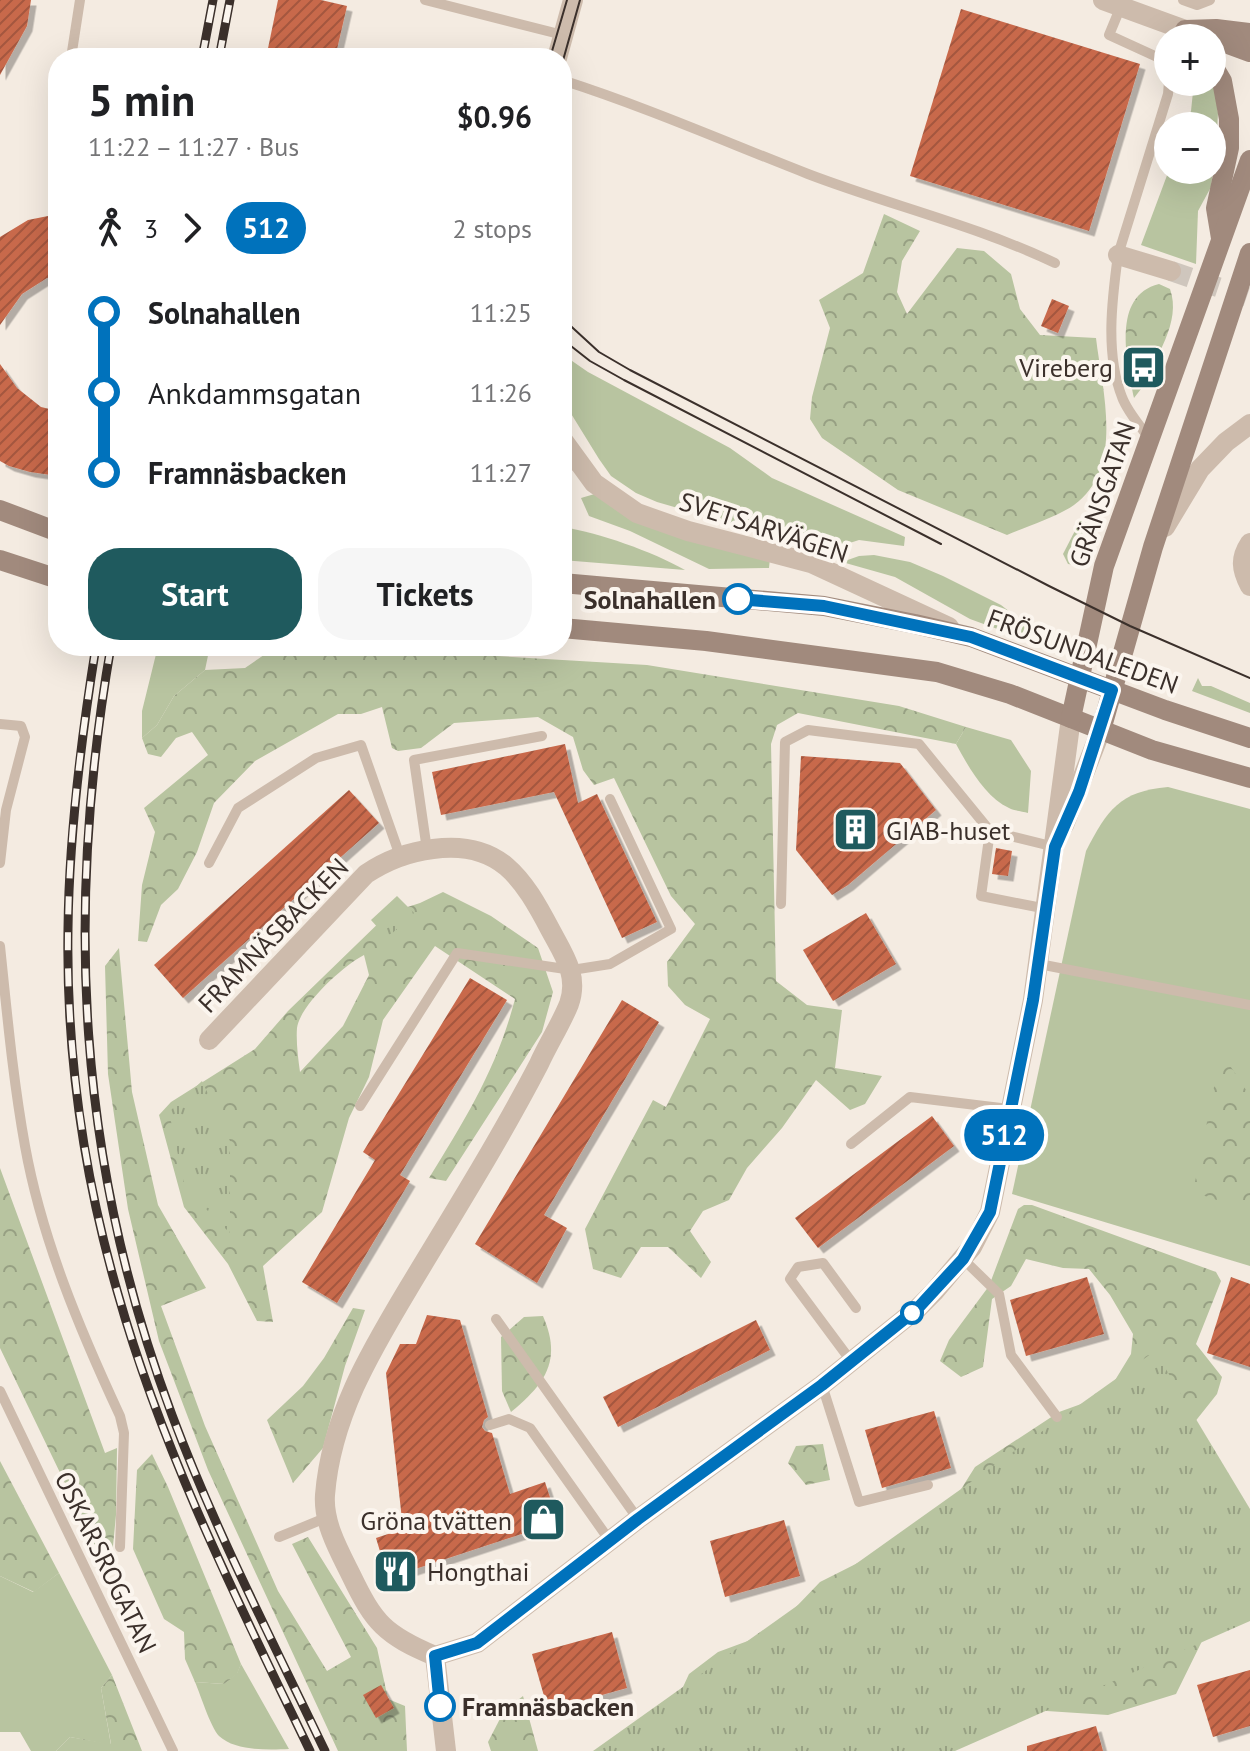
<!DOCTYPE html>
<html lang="en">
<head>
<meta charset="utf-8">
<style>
	body { margin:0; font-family:"PT Sans",sans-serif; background:#f6f6f6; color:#202124; height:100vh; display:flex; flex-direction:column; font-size:30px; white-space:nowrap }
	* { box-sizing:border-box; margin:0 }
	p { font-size:26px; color:#757577 }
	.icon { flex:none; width:44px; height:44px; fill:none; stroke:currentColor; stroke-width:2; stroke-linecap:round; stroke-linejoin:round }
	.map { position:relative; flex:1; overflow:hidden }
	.side { position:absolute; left:48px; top:48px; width:524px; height:608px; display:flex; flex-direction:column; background:#fff; border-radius:32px; box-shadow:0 8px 32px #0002 }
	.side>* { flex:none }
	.badge { padding:0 16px; border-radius:26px; font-size:28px; line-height:52px }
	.tools { position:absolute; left:1154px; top:24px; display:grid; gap:16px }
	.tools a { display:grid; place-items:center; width:72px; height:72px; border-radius:50%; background:#fff; box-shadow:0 8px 32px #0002; font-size:40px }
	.map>.badge { position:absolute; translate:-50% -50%; box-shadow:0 0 0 4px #fff }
	.legs { display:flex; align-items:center; gap:12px; height:88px; padding:0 40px; font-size:26px }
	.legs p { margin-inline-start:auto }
	.overview { display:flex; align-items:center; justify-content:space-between; height:136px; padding:0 40px }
	h1 { font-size:44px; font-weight:700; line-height:60px }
	.primary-button { display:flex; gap:16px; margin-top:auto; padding:16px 40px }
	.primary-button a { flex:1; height:92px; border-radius:32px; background:#1f5a5e; color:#fff; font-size:32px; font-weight:700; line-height:92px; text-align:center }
	.primary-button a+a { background:#f6f6f6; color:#202124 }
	ul { padding:0 40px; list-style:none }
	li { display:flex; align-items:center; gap:28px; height:80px; font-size:30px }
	li i { display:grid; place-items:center; width:12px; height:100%; margin:0 10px; background:currentColor }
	li i::after { content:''; width:20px; height:20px; margin:-10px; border:6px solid; border-radius:50%; background:#fff }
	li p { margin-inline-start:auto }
	li:first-child i { background:linear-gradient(#0000 50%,currentColor 0) }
	li:last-child i { background:linear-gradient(currentColor 50%,#0000 0) }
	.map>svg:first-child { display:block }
	.grass { fill:#b8c4a0 }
	.forest { fill:url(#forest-crowns); fill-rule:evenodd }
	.park { fill:url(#park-tufts) }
	.building { fill:url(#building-hatch); filter:url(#shadow) }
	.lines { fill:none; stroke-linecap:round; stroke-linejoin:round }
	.street-tunnel { stroke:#cfc6bd; stroke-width:20; stroke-dasharray:20 10; stroke-linecap:butt }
	.lane { stroke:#cdbbac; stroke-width:10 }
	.street { stroke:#cdbbac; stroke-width:20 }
	.secondary { stroke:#a18a7d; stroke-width:20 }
	.tram { stroke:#3b302b; stroke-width:2 }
	.rail-casing { stroke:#3b302b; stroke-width:9 }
	.rail { stroke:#fbf5ee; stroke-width:6; stroke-dasharray:18; stroke-linecap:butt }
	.line-1-casing { stroke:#fff; stroke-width:18 }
	.line-1 { stroke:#0072bc; stroke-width:12 }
	.stop-1-dot { fill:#fff; stroke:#0072bc; stroke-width:4 }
	.labels { text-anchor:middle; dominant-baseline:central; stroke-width:8; stroke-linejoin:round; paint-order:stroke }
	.poi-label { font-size:26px; fill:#3b302b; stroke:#fbf5ee; text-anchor:end }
	.street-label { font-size:26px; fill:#3b302b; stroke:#fbf5ee }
	.stop-label { font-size:26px; font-weight:bold; fill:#3b302b; stroke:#fbf5ee; text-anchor:end }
</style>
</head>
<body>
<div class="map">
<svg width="1250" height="1751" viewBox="0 0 1250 1751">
	<defs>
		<pattern id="forest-crowns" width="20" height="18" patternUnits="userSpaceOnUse" patternTransform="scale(2)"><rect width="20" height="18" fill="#b8c4a0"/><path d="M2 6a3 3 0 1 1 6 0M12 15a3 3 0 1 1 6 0" fill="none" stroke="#97a083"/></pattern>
		<pattern id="park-tufts" width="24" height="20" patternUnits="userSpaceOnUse" patternTransform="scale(2)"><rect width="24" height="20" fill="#b8c4a0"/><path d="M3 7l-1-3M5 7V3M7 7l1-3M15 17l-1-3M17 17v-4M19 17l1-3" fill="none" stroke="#97a083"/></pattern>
		<pattern id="building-hatch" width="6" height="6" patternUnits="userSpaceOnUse" patternTransform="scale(2)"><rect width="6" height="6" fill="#c8694b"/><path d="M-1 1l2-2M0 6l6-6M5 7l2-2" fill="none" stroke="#a4573f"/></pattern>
		<filter id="shadow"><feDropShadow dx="5.5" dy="5.5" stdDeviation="0" flood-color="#0004"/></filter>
	</defs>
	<rect width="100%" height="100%" fill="#f4ebe1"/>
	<g class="grass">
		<path d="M1214 81 1218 113 1216 147 1211 187 1198 211 1196 264 1141 245 1169 170H1212V126H1185L1191 111 1194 82Z"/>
		<path d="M562 354 588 372 730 448 772 478 905 537 904 546 859 540 828 550 819 549 657 502 636 493 611 476 599 459 562 399Z"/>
		<path d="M598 493 770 558 769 568 709 569 630 531 589 516 581 498Z"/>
		<path d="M1098 508 1081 566 1068 564 1063 554 1081 519Z"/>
		<path d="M562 527C600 533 651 551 685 570L562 560Z"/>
		<path d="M874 555 910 562 943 576 1001 605 1028 626 1027 637 1025 639 970 619 895 577 842 562 859 556Z"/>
		<path d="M158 646H210L205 670 174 696 157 725 142 738V711Z"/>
		<path d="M1198 678 1202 686H1211L1250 703V713L1192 691Z"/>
		<path d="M966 727 1011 740 1031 771 1028 813C1022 811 1014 811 1009 808 985 797 968 766 956 744Z"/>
		<path d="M1168 787 1250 809V1266L1012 1194 1086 851C1107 810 1120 791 1168 787Z"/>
		<path d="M59 1573 112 1675 101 1688 111 1745 70 1737 56 1751H31L20 1732H0V1576L33 1592Z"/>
		<path d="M241 1664 289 1749C268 1750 235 1751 219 1736 210 1726 201 1696 195 1682L224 1684 237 1673Z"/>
	</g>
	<g class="forest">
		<path d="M884 214 920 231 902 261 897 292 907 314 957 248 984 251 1011 274 1020 309 1040 335 1096 338C1102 390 1125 468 1074 505 1059 516 1025 527 1007 535L898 490 822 438 810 419 812 397 830 328 819 300 863 273Z"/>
		<path d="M1159 284 1170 289C1182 322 1155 358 1141 389L1134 398C1127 361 1111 296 1159 284Z"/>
		<path d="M277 646H329L647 665 899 706 966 727 956 744 798 713 777 725 771 744 776 981 807 1005 842 1010 835 1068 882 1076 865 1104 850 1110 816 1080 782 1128 747 1168 729 1200 703 1211 690 1231 711 1262 701 1278 668 1247H641L621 1278 593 1269 585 1229 653 1100 666 1107 710 1019 685 1005 668 986 667 962 695 924 671 896 614 778 594 785 583 770 573 737 538 717 454 723 421 748 398 751 392 748 382 707 361 714H338L255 761 214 803 197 852 178 889 161 905 147 942 138 941 142 885 155 832 144 808 208 755 192 732 176 738 161 757 148 754 142 738 157 725 174 696 205 670 245 668Z"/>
		<path d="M443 892 491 916 538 948 553 992 542 1032 446 1181 429 1178C466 1118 497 1068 515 999L435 946 383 1020 369 1077 349 1118 322 1212 263 1266 273 1322 257 1321 228 1264 184 1207 159 1115 171 1102 255 1049 288 1011 389 913 420 903ZM364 955 369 975 343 1026 300 1072C298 1058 296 1041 297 1028 300 1005 344 965 364 955Z"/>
		<path d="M119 948 132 1092 158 1205 206 1288 161 1306 205 1426 278 1591 327 1671 351 1657 292 1544 308 1537 377 1648 388 1699 405 1706 407 1751H338L208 1470 159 1341 128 1209 108 1074 105 966Z"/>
		<path d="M1221 1052 1250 1096V1211L1193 1192Z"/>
		<path d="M0 1168 105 1453 117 1448 116 1515 112 1556 102 1560 0 1348Z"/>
		<path d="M1024 1205H1032L1216 1272 1221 1281 1196 1344 1222 1377 1217 1394 1190 1428 1205 1635 1176 1694 1108 1715 683 1687 689 1674 718 1652 772 1632 820 1582 941 1521 975 1467 1059 1412 1106 1395 1131 1354 1133 1334 1110 1295 1089 1269 1063 1268 1026 1259 1011 1286 992 1299 983 1367 961 1377 940 1361 949 1340 989 1286 1018 1209Z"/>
		<path d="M353 1308 365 1310 345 1366 323 1448 293 1483 267 1420 303 1386 324 1358Z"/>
		<path d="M543 1316C562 1360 546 1383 511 1412L502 1391 501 1337 524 1317Z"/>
		<path d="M823 1444 830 1480 806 1485 788 1463 796 1446Z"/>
		<path d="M152 1454 168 1487 241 1664 237 1674 224 1684 195 1682 185 1659 184 1632 164 1619 133 1549 137 1470Z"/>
		<path d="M0 1461 59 1573 34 1592 0 1576Z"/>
		<path d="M112 1675 142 1751H56L70 1737 111 1744 101 1688Z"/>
		<path d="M523 1696 538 1751H491L488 1742 504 1711Z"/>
	</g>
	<g class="park">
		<path d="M397 896 414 913 387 938 371 920Z"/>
		<path d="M202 1081 230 1141V1233L185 1188 169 1112Z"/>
		<path d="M1155 1351 1250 1509V1621L955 1751H593Z"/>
	</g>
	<g class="building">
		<path d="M0 0H31L27 26 0 75Z"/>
		<path d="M278 0H321L347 6 335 58H266Z"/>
		<path d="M961 9 1140 64 1089 231 910 176Z"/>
		<path d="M58 214V276L47 278 22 294 0 325V237L28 220Z"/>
		<path d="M1052 299 1069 306 1058 333 1041 326Z"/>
		<path d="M0 364 17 388 41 407 58 411V476L30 472 9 466 0 461Z"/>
		<path d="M565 744 578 803 597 794 657 922 622 938 554 792 441 815 432 772Z"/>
		<path d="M801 756 900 763 936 810 848 885 832 895 796 850Z"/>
		<path d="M349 790 379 823 183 998 154 965Z"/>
		<path d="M996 848 1012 851 1008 876 992 874Z"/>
		<path d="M866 913 896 964 833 1001 803 950Z"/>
		<path d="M470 978 507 1000 400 1175 410 1181 337 1303 302 1282 375 1160 363 1152Z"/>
		<path d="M622 1000 659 1022 544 1215 567 1228 537 1283 475 1244Z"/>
		<path d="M932 1116 954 1146 818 1248 795 1218Z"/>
		<path d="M1087 1277 1104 1334 1026 1356 1010 1300Z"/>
		<path d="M1231 1277 1250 1284V1367L1207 1353Z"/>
		<path d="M427 1315 460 1320 488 1417 484 1420 482 1427 485 1431 492 1433 510 1494 545 1482 558 1522 388 1578 376 1538 403 1529 386 1373 400 1344H416Z"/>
		<path d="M756 1320 770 1350 618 1427 603 1397Z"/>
		<path d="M934 1411 951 1468 882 1488 865 1430Z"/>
		<path d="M784 1520 800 1576 725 1597 710 1541Z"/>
		<path d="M612 1632 627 1688 548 1710 532 1654Z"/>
		<path d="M1250 1670V1726L1213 1737 1197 1685Z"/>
		<path d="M381 1685 394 1708 376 1718 363 1695Z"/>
		<path d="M1096 1726 1103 1751H1027V1746Z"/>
	</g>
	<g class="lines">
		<path class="street-tunnel" d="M1171 271 1250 298"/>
		<g class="lane">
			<path d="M425 0 563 35"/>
			<path d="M1183 0 1197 5 1210 0"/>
			<path d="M1121 6 1109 35 1168 62"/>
			<path d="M71 58 80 0"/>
			<path d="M562 80C646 107 726 142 808 174 889 205 975 225 1055 263"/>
			<path d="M1149 438C1140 426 1127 411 1122 397 1105 354 1112 299 1118 255L1168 94 1169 82"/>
			<path d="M562 468 578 464"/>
			<path d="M0 724 21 726 25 737 6 810 0 863"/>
			<path d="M990 831 981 896 1047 909"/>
			<path d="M427 850 414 760 542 736"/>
			<path d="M209 863 238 808 316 758 361 745 400 856"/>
			<path d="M781 904 785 742 808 730 919 744 990 831 1055 847"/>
			<path d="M0 946C7 1013 13 1080 25 1146 42 1240 80 1330 120 1416L124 1433 120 1547"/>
			<path d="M1039 964 1250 1005"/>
			<path d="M360 1106 457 953 572 970 610 964 671 929 610 799"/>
			<path d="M851 1144 910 1097 1009 1109"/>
			<path d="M963 1259 999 1294 1011 1355 1057 1417"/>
			<path d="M496 1319 638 1519"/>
			<path d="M851 1361 790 1279 798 1267 823 1263 856 1308"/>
			<path d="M822 1385 859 1502 928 1485"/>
			<path d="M0 1391 173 1751"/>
			<path d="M490 1425 509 1419 530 1428 610 1541"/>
			<path d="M279 1537 328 1517"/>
		</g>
		<g class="street">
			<path d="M1103 0 1185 30"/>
			<path d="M557 58 573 0"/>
			<path d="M1118 255 1171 271"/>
			<path d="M562 439 594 483 637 513 688 531 811 563 949 627"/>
			<path d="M1165 527 1200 469 1226 442 1250 424"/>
			<path d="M1250 543C1240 558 1241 569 1250 586"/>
			<path d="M1064 825 1101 730"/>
			<path d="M209 1040 366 874C387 860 408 852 433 849 500 840 523 878 551 931 564 955 579 976 569 1004 561 1024 548 1044 539 1064 499 1141 453 1214 408 1289 369 1354 331 1418 325 1495 323 1523 339 1551 351 1575 374 1623 385 1635 435 1656"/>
			<path d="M435 1656 477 1643 638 1519 822 1385 918 1308 934 1292 972 1247 990 1212 1033 1000 1071 718"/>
			<path d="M435 1656 446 1751"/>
		</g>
		<g class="secondary">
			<path d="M1185 30 1216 29 1250 33"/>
			<path d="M1212 38 1250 52"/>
			<path d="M1212 64 1222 81 1229 119V148L1216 208 1221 238"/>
			<path d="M0 510 58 532"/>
			<path d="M0 560 58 579"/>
			<path d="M562 583 824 606 915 624 971 637 1165 710 1250 738"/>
			<path d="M562 628 706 641 937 672 1010 694 1152 750 1250 778"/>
			<path d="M1071 718 1104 566 1250 160"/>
			<path d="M1101 730 1153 547 1250 253"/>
		</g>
		<g class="tram">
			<path d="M550 58 567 0"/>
			<path d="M562 64 580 0"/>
			<path d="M562 318 599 352 630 370 1049 586 1130 626 1250 678"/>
			<path d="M562 339 590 361 624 380 941 544"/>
		</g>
		<defs>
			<g id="rail">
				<path d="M202 58 213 0"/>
				<path d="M219 58 230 0"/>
				<path d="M96 646C81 739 69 834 68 929 66 1051 84 1177 118 1294 163 1453 238 1602 310 1751"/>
				<path d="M111 646C65 911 77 1161 172 1415 215 1530 272 1640 325 1751"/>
			</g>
		</defs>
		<use href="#rail" class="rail-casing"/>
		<use href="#rail" class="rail"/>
	</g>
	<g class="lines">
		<defs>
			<path id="line-1" d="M440 1706 435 1656 477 1643 638 1519 822 1385 918 1308 963 1259 990 1212 1033 1000 1055 847 1079 792 1112 690 971 637 824 606 738 599"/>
		</defs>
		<use href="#line-1" class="line-1-casing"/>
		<use href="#line-1" class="line-1"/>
	</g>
	<defs>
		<symbol id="bus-square" viewBox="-11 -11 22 22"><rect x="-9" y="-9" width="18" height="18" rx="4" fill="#1f5a5e" stroke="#fbf5ee"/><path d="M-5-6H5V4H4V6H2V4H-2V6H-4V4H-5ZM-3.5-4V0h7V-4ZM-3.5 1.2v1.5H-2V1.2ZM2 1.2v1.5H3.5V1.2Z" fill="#fff"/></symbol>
		<symbol id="building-square" viewBox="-11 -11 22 22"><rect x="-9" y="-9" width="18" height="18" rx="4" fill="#1f5a5e" stroke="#fbf5ee"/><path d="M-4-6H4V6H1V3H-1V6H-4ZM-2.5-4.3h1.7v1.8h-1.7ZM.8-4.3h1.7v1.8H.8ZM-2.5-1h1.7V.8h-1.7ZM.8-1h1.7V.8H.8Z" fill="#fff"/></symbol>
		<symbol id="shop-square" viewBox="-11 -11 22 22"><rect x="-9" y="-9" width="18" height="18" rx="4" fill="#1f5a5e" stroke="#fbf5ee"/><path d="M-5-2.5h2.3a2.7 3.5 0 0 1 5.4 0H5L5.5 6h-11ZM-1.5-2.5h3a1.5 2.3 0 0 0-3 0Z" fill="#fff"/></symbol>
		<symbol id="restaurant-square" viewBox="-11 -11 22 22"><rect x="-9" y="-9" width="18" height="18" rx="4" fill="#1f5a5e" stroke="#fbf5ee"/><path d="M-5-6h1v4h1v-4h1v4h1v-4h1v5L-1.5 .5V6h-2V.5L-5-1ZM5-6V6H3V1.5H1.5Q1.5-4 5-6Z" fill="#fff"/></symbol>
	</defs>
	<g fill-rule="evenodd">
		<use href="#bus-square" x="1118" y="342" width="51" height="51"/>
		<use href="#building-square" x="830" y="804" width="51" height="51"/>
		<use href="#shop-square" x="518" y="1494" width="51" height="51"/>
		<use href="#restaurant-square" x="370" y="1546" width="51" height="51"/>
	</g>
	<g class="stop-1-dot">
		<circle cx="738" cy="599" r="14"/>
		<circle cx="912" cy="1313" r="10"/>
		<circle cx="440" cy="1706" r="14"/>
	</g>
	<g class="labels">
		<g class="poi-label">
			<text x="1113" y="367">Vireberg</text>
			<text x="886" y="830" text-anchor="start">GIAB-huset</text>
			<text x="512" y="1520">Gröna tvätten</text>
			<text x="427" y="1571" text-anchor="start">Hongthai</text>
		</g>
		<g class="street-label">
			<text transform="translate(1102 494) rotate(-71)">GRÄNSGATAN</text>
			<text transform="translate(764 527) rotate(18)">SVETSARVÄGEN</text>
			<text transform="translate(1083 651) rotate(20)">FRÖSUNDALEDEN</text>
			<text transform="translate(273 935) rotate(-46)">FRAMNÄSBACKEN</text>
			<text transform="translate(106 1562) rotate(64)">OSKARSROGATAN</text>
		</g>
		<g class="stop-label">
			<text x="716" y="599">Solnahallen</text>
			<text x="462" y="1706" text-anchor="start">Framnäsbacken</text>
		</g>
	</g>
</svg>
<div class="tools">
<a>+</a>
<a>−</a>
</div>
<b class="badge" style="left:1004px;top:1135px;background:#0072bc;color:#fff">512</b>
<section class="side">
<div class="overview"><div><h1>5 min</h1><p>11:22 – 11:27 · Bus</p></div><b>$0.96</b></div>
<div class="legs"><svg class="icon" aria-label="walk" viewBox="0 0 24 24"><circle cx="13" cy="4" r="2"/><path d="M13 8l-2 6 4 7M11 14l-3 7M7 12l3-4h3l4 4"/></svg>3<svg class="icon" aria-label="forward" viewBox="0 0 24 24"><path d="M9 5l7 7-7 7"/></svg><b class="badge" style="background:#0072bc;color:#fff">512</b><p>2 stops</p></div>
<ul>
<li><i style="color:#0072bc"></i><b>Solnahallen</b><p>11:25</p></li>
<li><i style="color:#0072bc"></i><span>Ankdammsgatan</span><p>11:26</p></li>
<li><i style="color:#0072bc"></i><b>Framnäsbacken</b><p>11:27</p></li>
</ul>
<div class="primary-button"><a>Start</a><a>Tickets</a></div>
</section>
</div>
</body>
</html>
